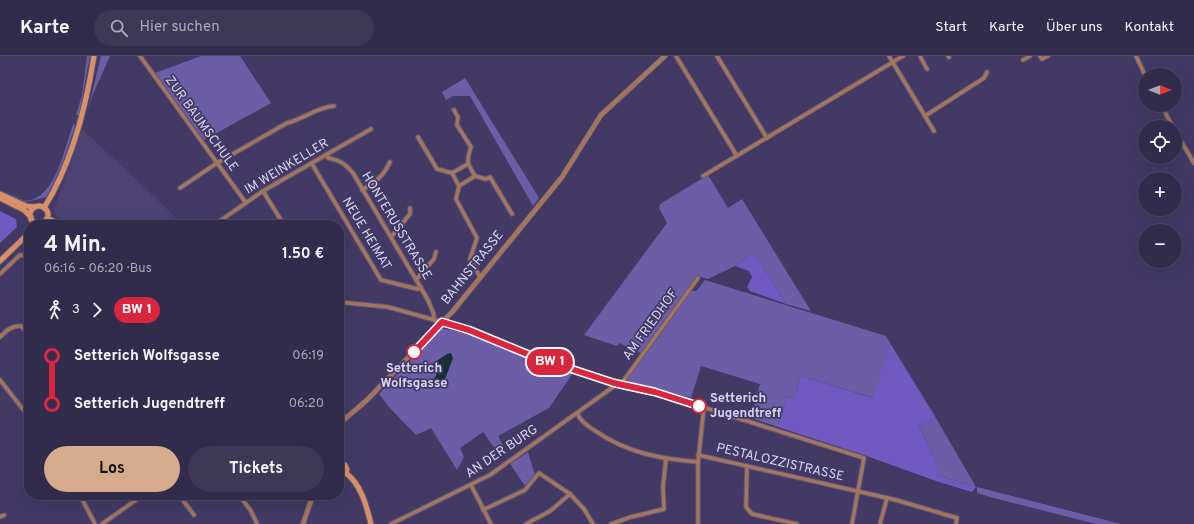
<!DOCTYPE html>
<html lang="de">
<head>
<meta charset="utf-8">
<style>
	body { margin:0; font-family:Overpass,sans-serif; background:#3d3856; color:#f1f3f6; height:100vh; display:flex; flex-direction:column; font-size:15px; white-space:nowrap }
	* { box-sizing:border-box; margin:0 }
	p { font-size:13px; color:#a8a7b5 }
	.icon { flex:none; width:22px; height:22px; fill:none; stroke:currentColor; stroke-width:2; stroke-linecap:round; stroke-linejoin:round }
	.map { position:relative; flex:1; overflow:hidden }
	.drawer { position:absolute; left:24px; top:164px; width:320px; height:280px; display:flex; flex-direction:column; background:#322c4c; border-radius:16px; box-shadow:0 4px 16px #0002,0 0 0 1px #4d4864 }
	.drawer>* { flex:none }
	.badge { padding:0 8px; border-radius:13px; font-size:14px; line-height:26px }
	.needle { width:26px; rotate:90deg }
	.fabs { position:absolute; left:1138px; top:12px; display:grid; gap:8px }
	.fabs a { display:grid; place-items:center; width:44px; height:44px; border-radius:50%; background:#322c4c; box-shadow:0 4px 16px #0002,0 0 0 1px #4d4864; font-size:20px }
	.map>.badge { position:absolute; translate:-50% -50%; box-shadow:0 0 0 2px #fff }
	.legs { display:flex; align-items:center; gap:6px; height:44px; padding:0 20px; font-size:13px }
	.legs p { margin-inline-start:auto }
	.head { display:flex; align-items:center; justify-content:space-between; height:68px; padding:0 20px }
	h1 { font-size:22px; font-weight:700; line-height:30px }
	.button { display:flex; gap:8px; margin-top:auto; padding:8px 20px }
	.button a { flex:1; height:46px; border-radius:24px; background:#d6ab8b; color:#111; font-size:16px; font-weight:700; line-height:46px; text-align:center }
	.button a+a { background:#3d3856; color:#f1f3f6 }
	ul { padding:0 20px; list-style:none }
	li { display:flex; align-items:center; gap:14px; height:48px; font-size:15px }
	li i { display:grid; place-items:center; width:6px; height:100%; margin:0 5px; background:currentColor }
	li i::after { content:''; width:10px; height:10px; margin:-5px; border:3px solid; border-radius:50%; background:#322c4c }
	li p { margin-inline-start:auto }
	li:first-child i { background:linear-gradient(#0000 50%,currentColor 0) }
	li:last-child i { background:linear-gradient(currentColor 50%,#0000 0) }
	header { display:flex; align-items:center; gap:24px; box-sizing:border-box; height:56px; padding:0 20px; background:#322c4c; border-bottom:1px solid #4d4864 }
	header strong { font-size:19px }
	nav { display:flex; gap:22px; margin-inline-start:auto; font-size:14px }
	.search { width:280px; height:36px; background:#3d3856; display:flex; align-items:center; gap:10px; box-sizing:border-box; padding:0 14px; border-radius:22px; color:#a8a7b5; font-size:15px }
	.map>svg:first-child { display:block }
	.built { fill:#4c4274 }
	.green { fill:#6b5da6 }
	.forest { fill:#7159c2 }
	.water { fill:#1a2e38 }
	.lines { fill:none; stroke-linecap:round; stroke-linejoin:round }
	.minor-casing { stroke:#5d567e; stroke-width:5.5 }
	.tertiary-casing { stroke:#5d567e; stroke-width:6 }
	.secondary-casing { stroke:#5d567e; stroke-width:7 }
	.minor { stroke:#a3755a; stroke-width:3.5 }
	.tertiary { stroke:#a3755a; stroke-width:4.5 }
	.secondary { stroke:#d99064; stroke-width:5 }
	.line-1-casing { stroke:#fff; stroke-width:9 }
	.line-1 { stroke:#d7263d; stroke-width:6 }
	.stop-1-dot { fill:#fff; stroke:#d7263d; stroke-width:2 }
	.labels { text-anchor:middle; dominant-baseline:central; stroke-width:3.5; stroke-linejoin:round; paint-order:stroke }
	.street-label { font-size:13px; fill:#d8d4ef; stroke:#423a65 }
	.stop-label { font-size:13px; font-weight:bold; fill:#d8d4ef; stroke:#423a65 }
</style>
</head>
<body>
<header>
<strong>Karte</strong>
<div class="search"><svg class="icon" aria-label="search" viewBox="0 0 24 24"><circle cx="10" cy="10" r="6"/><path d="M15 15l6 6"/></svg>Hier suchen</div>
<nav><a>Start</a><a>Karte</a><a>Über uns</a><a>Kontakt</a></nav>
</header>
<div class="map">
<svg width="1194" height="468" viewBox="0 0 1194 468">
	<rect width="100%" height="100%" fill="#423a65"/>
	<path class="built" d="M82 73 142 129 183 169H74L56 160 54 154Z"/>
	<g class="green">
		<path d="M87 0H90L79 59H76L82 39Z"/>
		<path d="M101 0H110L93 38 88 54Z"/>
		<path d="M201 0H240L271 47 204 84 155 17Z"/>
		<path d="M465 22 539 142 533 150 470 40H453L446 44 442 36Z"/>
		<path d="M74 67 75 70 64 104 47 141 26 146 0 134 26 145C57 142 64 90 74 67Z"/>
		<path d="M708 119 728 152 742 143 811 255 786 248 754 196 735 210 708 223 698 220 641 297 619 287 617 290 584 279 667 167 659 152 660 148Z"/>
		<path d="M705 224 886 280 890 287 874 342 801 320 794 342 787 340 778 371 751 362 760 328 701 310 691 342 656 332 650 333 632 328 626 323 691 235H696Z"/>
		<path d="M441 272 472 279 530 303 573 317 549 352 498 380 504 391 496 394 483 376 460 392 464 401 457 414 431 372 416 379 389 351 379 338Z"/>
		<path d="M936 362 976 431 937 419V408L919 369Z"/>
		<path d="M528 396 535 419 525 430 510 408Z"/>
		<path d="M977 431 1121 468H1096L990 441 977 437Z"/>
	</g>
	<g class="forest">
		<path d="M0 155 16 163 17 171 0 187Z"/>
		<path d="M754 196 786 248 750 235 747 231 752 221 749 215 735 210Z"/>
		<path d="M890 287 936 362 919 369 937 408V419L976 431 972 436 936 425 864 399 778 371 787 340 794 342 801 320 873 342Z"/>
	</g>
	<path class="water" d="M451 297 453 302C449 312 447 321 441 329L434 330 432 326 438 316 432 308 447 298Z"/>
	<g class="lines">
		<defs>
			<g id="minor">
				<path d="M140 0 246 147"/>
				<path d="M676 0 737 100"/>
				<path d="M717 0 767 82"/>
				<path d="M889 0 934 75"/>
				<path d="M920 0 927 13"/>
				<path d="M948 0 949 1"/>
				<path d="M1040 0 1042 3 1048 0"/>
				<path d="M1136 0 1145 19"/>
				<path d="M1023 4 1030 0"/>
				<path d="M1161 49 1173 71"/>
				<path d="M454 54 458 61 457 69 471 91C466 106 467 107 475 120L486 123 490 121 512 158"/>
				<path d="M925 60 984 22 987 16"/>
				<path d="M1175 75 1194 107"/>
				<path d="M418 81 437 113 452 117 459 130 456 143 477 182 470 203 480 221"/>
				<path d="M327 99 328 102C340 104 345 108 353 117L428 244 434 259 433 264"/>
				<path d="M312 108 381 224 418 233 421 231"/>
				<path d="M452 117 468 108"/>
				<path d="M703 120 903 0"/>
				<path d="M459 130 475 120"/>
				<path d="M180 132 217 107 287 67C304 63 317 51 334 50"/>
				<path d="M362 134C374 127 384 120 390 106"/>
				<path d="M263 135 284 169"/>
				<path d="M214 169 263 135 371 73"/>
				<path d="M391 181 410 158V152"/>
				<path d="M0 218 20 199 29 201"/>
				<path d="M416 224 434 203 436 196"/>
				<path d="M339 246 388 251 442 266 469 275 532 300 614 327 655 336 864 402 852 468"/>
				<path d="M0 281C7 274 11 270 21 270L29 278"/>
				<path d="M0 324 29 361"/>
				<path d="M623 329 624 324 698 222"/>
				<path d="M577 357C581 366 589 371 597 376 628 397 661 403 698 406"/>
				<path d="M698 399 896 444 957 462 956 468"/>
				<path d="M747 410 746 451 752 458 797 468"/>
				<path d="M471 429 491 468"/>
				<path d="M80 439 95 468"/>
				<path d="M179 439 194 459"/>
				<path d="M239 439 251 455 257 468"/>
				<path d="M483 454 525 434 539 417 570 438 584 453 593 468"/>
				<path d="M0 461 4 459"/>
				<path d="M102 468 143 439"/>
				<path d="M391 468 490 419 613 331 614 327"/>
				<path d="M526 468 550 455 570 438"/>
				<path d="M611 468 631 461 664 453 663 431 666 403"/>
				<path d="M698 468V406L704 351"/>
				<path d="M880 468 887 442"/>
			</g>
			<g id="tertiary">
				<path d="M339 368 367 344 453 255 562 121 601 59 665 0"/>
				<path d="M303 468 313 439"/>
			</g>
			<g id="secondary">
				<path d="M0 138 26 150 35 151"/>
				<path d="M0 142 24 154 31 161"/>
				<circle cx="39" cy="159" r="9"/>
				<path d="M44 152C72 107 86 51 94 0"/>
				<path d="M47 162 61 169"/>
				<path d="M0 205 29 177"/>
				<path d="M339 396 340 408"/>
				<path d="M339 408 345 409 347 414 344 418H339"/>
				<path d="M346 417C362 430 366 449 371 468"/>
			</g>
		</defs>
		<use href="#minor" class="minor-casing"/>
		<use href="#tertiary" class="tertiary-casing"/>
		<use href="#secondary" class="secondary-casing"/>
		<use href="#minor" class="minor"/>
		<use href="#tertiary" class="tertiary"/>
		<use href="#secondary" class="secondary"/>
	</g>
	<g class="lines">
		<defs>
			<path id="line-1" d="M414 296 442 266 469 274 532 300 614 327 655 336 699 350"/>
		</defs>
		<use href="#line-1" class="line-1-casing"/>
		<use href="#line-1" class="line-1"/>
	</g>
	<g class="stop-1-dot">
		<circle cx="414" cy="296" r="7"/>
		<circle cx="699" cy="350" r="7"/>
	</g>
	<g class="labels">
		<g class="street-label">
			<text transform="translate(201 68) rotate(54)">ZUR BAUMSCHULE</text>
			<text transform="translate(287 111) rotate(-31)">IM WEINKELLER</text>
			<text transform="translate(396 170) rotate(59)">HONTERUSSTRASSE</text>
			<text transform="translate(366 178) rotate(59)">NEUE HEIMAT</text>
			<text transform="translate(473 212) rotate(-51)">BAHNSTRASSE</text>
			<text transform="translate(651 269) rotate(-54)">AM FRIEDHOF</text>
			<text transform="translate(502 396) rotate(-34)">AN DER BURG</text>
			<text transform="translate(780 407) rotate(13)">PESTALOZZISTRASSE</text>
		</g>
		<g class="stop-label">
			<text x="414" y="313">Setterich<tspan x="414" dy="15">Wolfsgasse</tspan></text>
			<text x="710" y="343" text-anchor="start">Setterich<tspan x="710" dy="15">Jugendtreff</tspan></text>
		</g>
	</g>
</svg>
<div class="fabs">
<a><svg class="needle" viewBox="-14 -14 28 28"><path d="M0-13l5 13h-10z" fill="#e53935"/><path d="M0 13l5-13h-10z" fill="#a8a7b5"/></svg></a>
<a><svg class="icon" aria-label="locate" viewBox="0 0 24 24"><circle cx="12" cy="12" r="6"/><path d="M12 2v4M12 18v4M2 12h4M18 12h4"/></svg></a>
<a>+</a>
<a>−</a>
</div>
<b class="badge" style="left:550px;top:306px;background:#d7263d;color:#fff">BW 1</b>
<section class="drawer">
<div class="head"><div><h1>4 Min.</h1><p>06:16 – 06:20 · Bus</p></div><b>1.50 €</b></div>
<div class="legs"><svg class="icon" aria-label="walk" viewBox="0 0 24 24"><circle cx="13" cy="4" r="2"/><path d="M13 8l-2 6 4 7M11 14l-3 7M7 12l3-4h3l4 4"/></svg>3<svg class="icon" aria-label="forward" viewBox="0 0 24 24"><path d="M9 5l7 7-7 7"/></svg><b class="badge" style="background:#d7263d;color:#fff">BW 1</b></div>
<ul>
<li><i style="color:#d7263d"></i><b>Setterich Wolfsgasse</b><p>06:19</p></li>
<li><i style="color:#d7263d"></i><b>Setterich Jugendtreff</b><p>06:20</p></li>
</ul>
<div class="button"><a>Los</a><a>Tickets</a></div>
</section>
</div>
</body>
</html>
